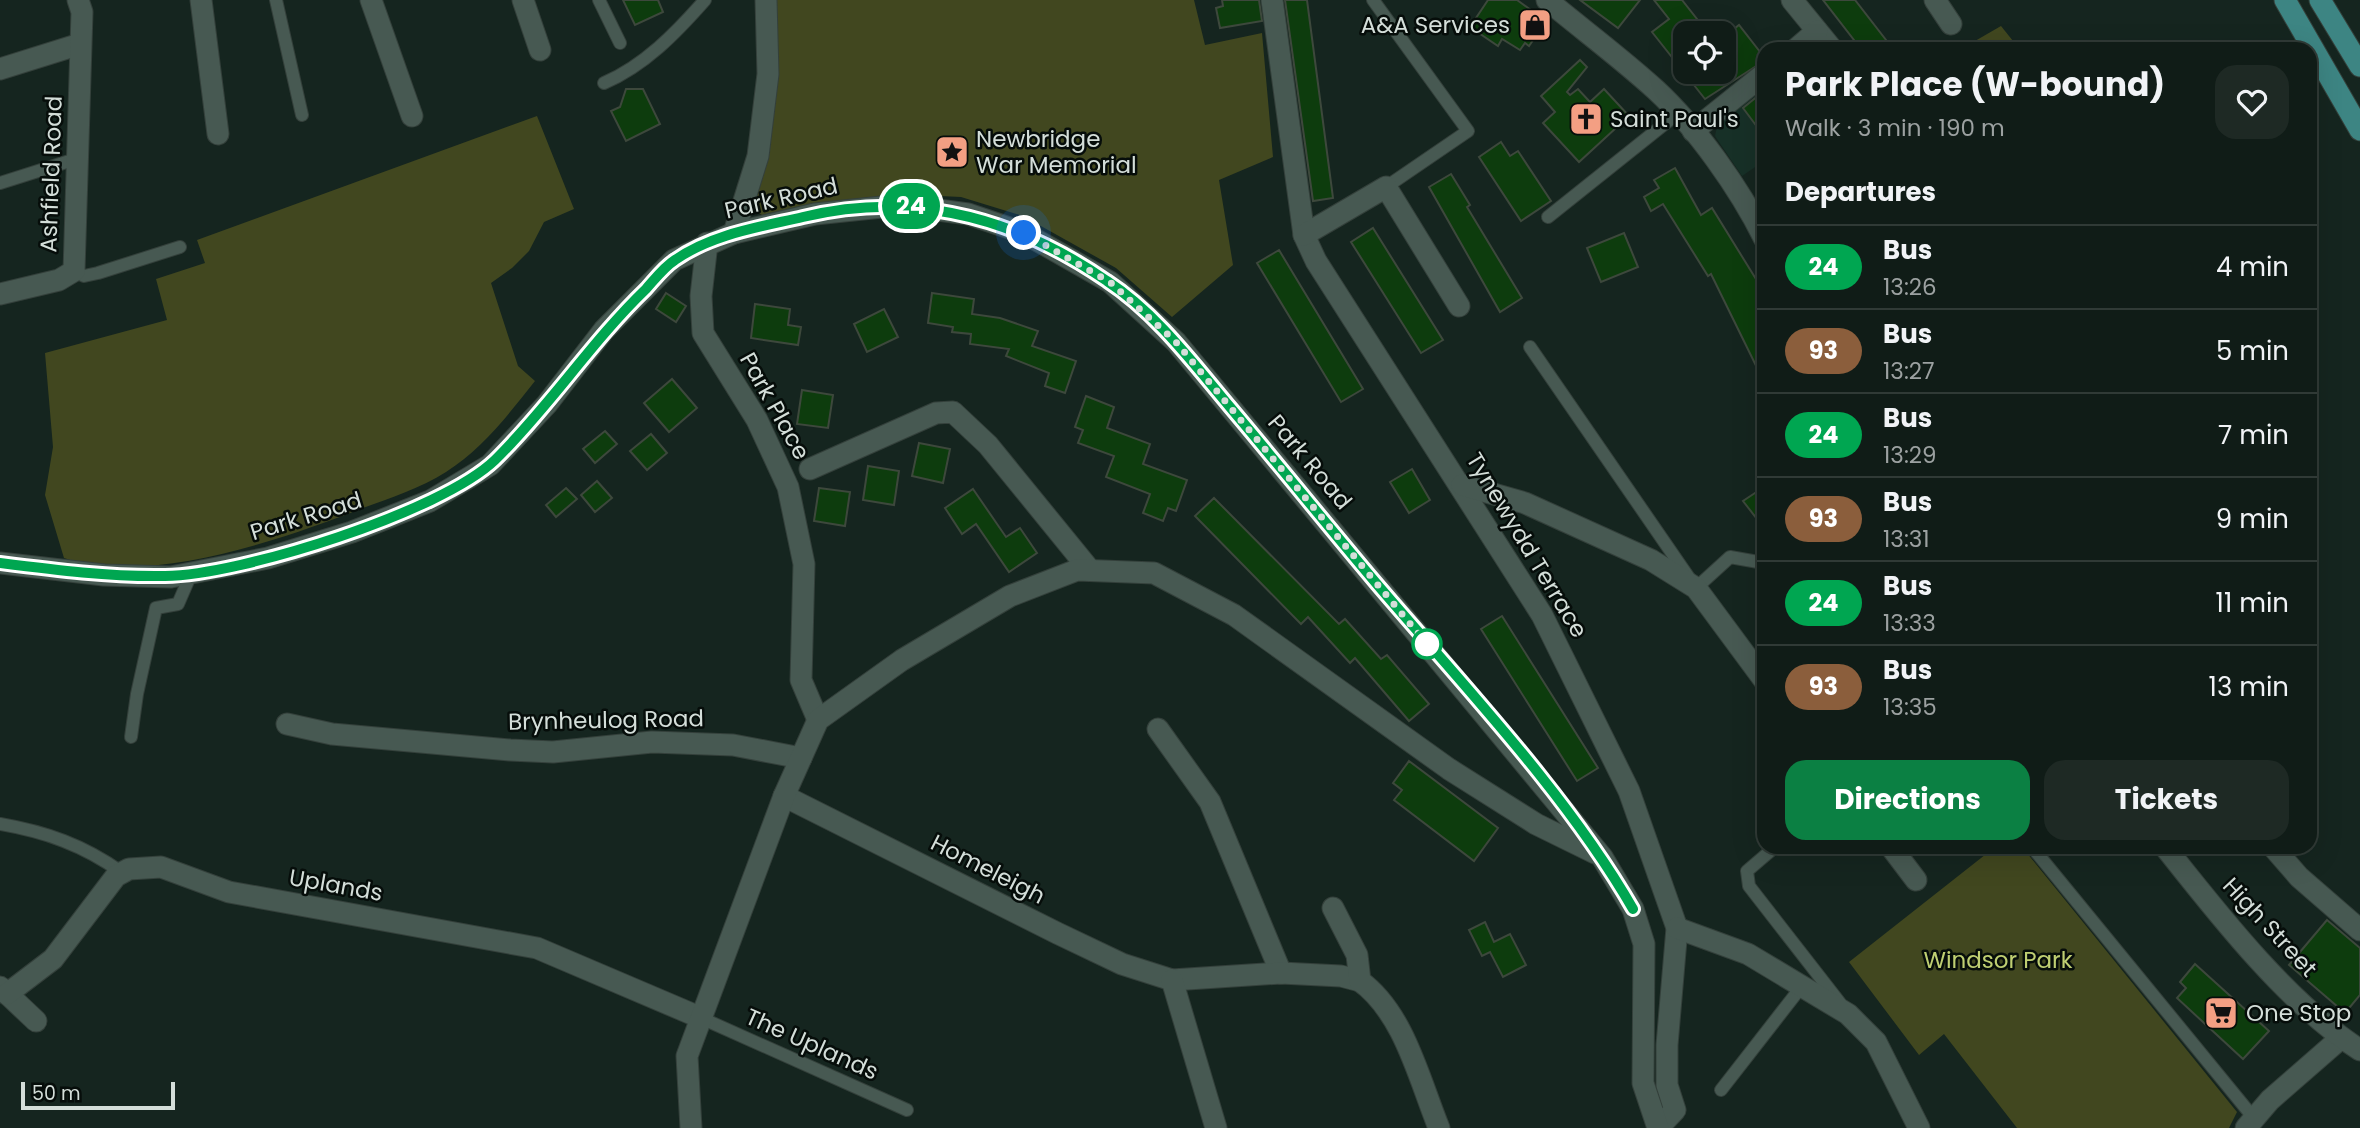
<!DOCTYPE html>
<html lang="en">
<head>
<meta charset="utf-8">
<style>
	body { margin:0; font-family:Poppins,sans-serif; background:#1e2924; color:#f1f3f6; height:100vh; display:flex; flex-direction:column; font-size:26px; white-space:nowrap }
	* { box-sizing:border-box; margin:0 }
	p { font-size:23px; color:#9ca1a1 }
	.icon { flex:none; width:38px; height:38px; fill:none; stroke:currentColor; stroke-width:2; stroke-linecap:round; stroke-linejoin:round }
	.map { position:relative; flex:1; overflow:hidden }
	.side { position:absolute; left:1757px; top:42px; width:560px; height:812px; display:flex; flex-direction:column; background:#101c17; border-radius:21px; box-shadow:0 7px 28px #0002,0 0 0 2px #303a36 }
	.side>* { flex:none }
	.badge { padding:0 14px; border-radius:23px; font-size:24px; line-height:46px }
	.tools { position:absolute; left:1673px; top:21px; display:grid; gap:14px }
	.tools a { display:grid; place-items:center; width:63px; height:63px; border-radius:14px; background:#101c17; box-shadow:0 7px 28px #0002,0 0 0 2px #303a36; font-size:35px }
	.scale { position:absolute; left:21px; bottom:18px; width:154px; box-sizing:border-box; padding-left:7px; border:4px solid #d4ded9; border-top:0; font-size:19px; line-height:24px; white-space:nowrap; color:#d4ded9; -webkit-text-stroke:5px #060d0a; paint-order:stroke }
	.you { position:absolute; width:35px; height:35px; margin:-18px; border:5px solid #fff; border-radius:50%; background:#1a73e8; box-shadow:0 0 0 10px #1a73e833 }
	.map>.badge { position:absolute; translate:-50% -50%; box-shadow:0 0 0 4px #fff }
	h2 { padding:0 28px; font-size:26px; line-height:63px }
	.round { display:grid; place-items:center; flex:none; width:74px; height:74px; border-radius:21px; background:#1e2924 }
	.overview { display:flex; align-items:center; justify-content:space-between; height:119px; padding:0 28px }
	h1 { font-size:33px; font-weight:700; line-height:52px }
	.action { display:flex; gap:14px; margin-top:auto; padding:14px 28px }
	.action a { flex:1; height:80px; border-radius:21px; background:#0b8043; color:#fff; font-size:28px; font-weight:700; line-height:80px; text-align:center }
	.action a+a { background:#1e2924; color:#f1f3f6 }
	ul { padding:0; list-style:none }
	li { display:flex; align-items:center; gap:21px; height:84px; padding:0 28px; border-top:2px solid #303a36 }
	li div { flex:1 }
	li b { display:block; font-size:26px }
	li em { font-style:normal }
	li .badge { min-width:77px; font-weight:700; text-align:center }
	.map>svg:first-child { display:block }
	.built { fill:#173027 }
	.green { fill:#41471f }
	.building { fill:#0d3c0d; stroke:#3d483c; stroke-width:2 }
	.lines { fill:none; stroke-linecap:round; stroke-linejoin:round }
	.service-casing { stroke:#34403b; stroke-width:14 }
	.minor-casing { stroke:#34403b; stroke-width:23 }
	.tertiary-casing { stroke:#34403b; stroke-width:23 }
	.primary-casing { stroke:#34403b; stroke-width:23 }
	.service { stroke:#475952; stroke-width:12 }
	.minor { stroke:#475952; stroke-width:21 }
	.tertiary { stroke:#475952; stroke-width:21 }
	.primary { stroke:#3d8583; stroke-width:21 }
	.line-casing { stroke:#fff; stroke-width:16 }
	.line { stroke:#00a651; stroke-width:10 }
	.walk { stroke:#d4ded9; stroke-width:7; stroke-dasharray:0 12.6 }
	.stop-dot { fill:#fff; stroke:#00a651; stroke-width:3.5 }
	.labels { text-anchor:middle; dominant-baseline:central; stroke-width:5; stroke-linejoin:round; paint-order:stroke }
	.poi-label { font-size:23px; fill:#d4ded9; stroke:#060d0a; text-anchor:start }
	.street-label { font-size:23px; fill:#d4ded9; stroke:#060d0a }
	.park-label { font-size:23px; fill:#bfcf72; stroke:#060d0a }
</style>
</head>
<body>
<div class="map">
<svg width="2360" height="1128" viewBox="0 0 2360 1128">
	<rect width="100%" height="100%" fill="#15251f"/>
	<path class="built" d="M1764 88V161L1742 176 1715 136 1717 126Z"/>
	<g class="green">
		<path d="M772 0H1194L1205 45 1262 33 1273 157 1219 180 1233 265 1172 317 1116 268 1023 216 961 197 898 194 789 209 768 218 749 208Z"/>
		<path d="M2001 26 2013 41V49H1973L1975 41Z"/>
		<path d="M537 116 574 209 544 222 529 251 512 268 491 283 518 366 535 381C509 414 482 449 446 472 421 488 390 498 363 508 284 539 147 587 64 558L45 495 53 447 45 353 167 320 156 279 205 263 197 240Z"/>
		<path d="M1995 847H2017L2027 853 2237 1112 2229 1128H2017L1944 1034 1919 1055 1849 962Z"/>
	</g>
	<g class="building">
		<path d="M623 0H658L663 12 635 25Z"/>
		<path d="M1222 0H1259L1262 21 1220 28 1216 8 1223 6Z"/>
		<path d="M1285 0H1307L1333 198 1313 201Z"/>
		<path d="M1488 0H1517L1546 21 1529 46 1525 43 1520 50 1502 39 1498 46 1470 27Z"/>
		<path d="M1580 0H1640L1618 28Z"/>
		<path d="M1654 0H1682L1708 33H1685V72H1724V37L1739 25 1764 57V61L1705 99 1652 32 1669 19Z"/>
		<path d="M1823 0H1855L1893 49H1861Z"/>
		<path d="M1580 60 1587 67 1567 92 1570 95 1578 89 1590 102 1604 89 1629 116 1579 162 1543 123 1555 112 1541 96Z"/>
		<path d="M626 89H643L660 124 626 141 611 111 620 107Z"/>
		<path d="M1764 91V136L1743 108Z"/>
		<path d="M1501 142 1510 156 1518 151 1551 201 1521 221 1479 157Z"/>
		<path d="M1675 168 1701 215 1712 208 1764 292V382L1711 274 1708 276 1663 204 1651 211 1644 197 1659 188 1654 180Z"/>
		<path d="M1451 174 1470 205 1467 207 1522 298 1500 312 1429 187Z"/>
		<path d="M1373 228 1443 340 1421 353 1351 242Z"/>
		<path d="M1624 233 1638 267 1601 282 1587 248Z"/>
		<path d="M1279 250 1363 389 1341 402 1257 263Z"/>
		<path d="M666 293 686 306 676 322 656 309Z"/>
		<path d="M932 293 974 299 972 314 1000 318 1038 331 1032 346 1076 361 1065 393 1045 386 1049 373 1006 356 1009 349 970 344 971 334 952 332 953 327 928 323Z"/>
		<path d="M755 304 790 309 788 325 801 327 798 345 751 338Z"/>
		<path d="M884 309 898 337 867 352 854 324Z"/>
		<path d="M672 379 697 408 669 432 644 403Z"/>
		<path d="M802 390 833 395 828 428 797 424Z"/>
		<path d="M1086 396 1114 407 1107 428 1150 444 1143 464 1187 480 1176 511 1168 508 1163 521 1143 513 1150 494 1106 477 1114 456 1078 443 1083 430 1075 427Z"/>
		<path d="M605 431 617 444 595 463 583 449Z"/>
		<path d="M651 434 667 453 647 470 630 451Z"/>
		<path d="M919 443 950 449 943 483 912 476Z"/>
		<path d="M868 466 899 471 894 505 863 500Z"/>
		<path d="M1412 469 1430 500 1409 513 1390 482Z"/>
		<path d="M597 481 612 498 595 512 581 495Z"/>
		<path d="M1764 487V528L1743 501Z"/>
		<path d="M566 488 577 499 556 517 546 505Z"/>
		<path d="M819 488 850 492 845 526 814 521Z"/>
		<path d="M973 489 1006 537 1020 528 1037 553 1009 572 976 524 962 534 945 508Z"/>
		<path d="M1214 498 1339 624 1345 619 1381 659 1387 655 1429 704 1409 721 1355 658 1350 663 1308 617 1301 624 1195 516Z"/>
		<path d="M1502 616 1598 768 1577 781 1481 629Z"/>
		<path d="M1409 761 1498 828 1474 861 1394 800 1402 790 1393 783Z"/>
		<path d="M2327 920 2360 948V995L2345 1013 2289 965Z"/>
		<path d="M1485 922 1494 942 1510 934 1526 965 1503 977 1490 952 1482 956 1469 930Z"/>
		<path d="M2195 964 2269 1031 2243 1059 2177 998 2186 988 2180 982Z"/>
	</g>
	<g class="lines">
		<defs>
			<g id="service">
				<path d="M276 0 302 115"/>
				<path d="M599 0 620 43"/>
				<path d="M1373 0 1468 131 1386 187"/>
				<path d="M604 83C644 66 676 33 705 0"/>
				<path d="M0 183 79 158"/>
				<path d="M1548 217 1677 114"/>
				<path d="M74 271 84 276 98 273 180 247"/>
				<path d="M1530 347 1696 588 1730 557 1764 563"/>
				<path d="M131 737 137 694 156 608 178 604 191 574"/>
				<path d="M0 824C46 832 83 845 121 872"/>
				<path d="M1775 847 1747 871 1749 886 1840 1003"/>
				<path d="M2032 847 2253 1117"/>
				<path d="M699 1017 907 1110"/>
				<path d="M1721 1090 1802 986"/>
			</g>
			<g id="minor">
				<path d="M201 0 218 134"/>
				<path d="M371 0 412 116"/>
				<path d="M523 0 540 50"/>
				<path d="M1272 0 1304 235 1316 261 1542 615 1629 791 1677 928 1667 1045V1085L1675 1110 1658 1128"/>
				<path d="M1792 0 1832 49"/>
				<path d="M1935 0 1951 24"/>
				<path d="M1796 49 1817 31"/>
				<path d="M0 69 80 44"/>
				<path d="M1693 131 1764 74"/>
				<path d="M734 233 758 156 768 74 766 0"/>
				<path d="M1304 235 1386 187 1459 306"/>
				<path d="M707 243 701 296 703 333 757 420 788 487 804 564 801 680 818 720"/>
				<path d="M0 294 59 280 74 271 82 12 78 0"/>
				<path d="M810 469 936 413 953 412 988 445 1089 569"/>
				<path d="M1462 485 1525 503 1651 560 1696 588 1764 680"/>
				<path d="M0 563 104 575 171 577 268 558 352 532 430 501 490 465 547 404 604 330 674 260 734 233 815 214 901 205 968 214 1024 233 1110 282 1176 342 1602 857 1633 909 1644 944 1643 1083 1658 1128"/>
				<path d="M287 724 332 734 510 750 553 752 652 742 733 745 801 758"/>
				<path d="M1158 729 1210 802 1281 973"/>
				<path d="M784 796 1057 933 1122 964 1172 980 1281 973 1341 976 1360 981"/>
				<path d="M1891 847 1916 880"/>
				<path d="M2273 847 2299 877 2360 930"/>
				<path d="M1333 908 1357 955 1360 981C1404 1013 1419 1079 1439 1128"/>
				<path d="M1677 928 1748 954 1848 1014 1876 1042 1919 1128"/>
				<path d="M1172 980 1216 1128"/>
				<path d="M0 987 36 1021"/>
				<path d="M7 994 53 959 116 876 129 869 161 867 229 892 537 948 699 1017"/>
				<path d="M691 1128 687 1056 784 796 818 720 902 660 1010 596 1077 570 1154 573 1234 615 1449 769 1536 824 1595 853"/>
				<path d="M2246 1128 2270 1100 2341 1038"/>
			</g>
			<g id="tertiary">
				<path d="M1547 0C1583 30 1621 58 1656 90 1696 127 1740 189 1764 238"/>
				<path d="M2165 847C2218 914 2288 1004 2360 1050"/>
			</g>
			<g id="primary">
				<path d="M2285 0 2360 130"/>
				<path d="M2320 0 2360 66"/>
			</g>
		</defs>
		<use href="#service" class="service-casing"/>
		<use href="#minor" class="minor-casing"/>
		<use href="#tertiary" class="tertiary-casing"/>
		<use href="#primary" class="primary-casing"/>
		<use href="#service" class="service"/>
		<use href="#minor" class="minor"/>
		<use href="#tertiary" class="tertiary"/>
		<use href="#primary" class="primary"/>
	</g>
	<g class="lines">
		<defs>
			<path id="line" d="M0 563C55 570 110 577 165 576 241 575 441 512 495 460 550 406 591 342 646 289 655 279 664 267 675 260 712 234 760 227 803 217 914 190 1014 217 1107 281 1156 313 1193 363 1230 407 1279 465 1327 525 1376 583 1462 684 1567 794 1633 909"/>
		</defs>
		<use href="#line" class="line-casing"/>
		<use href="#line" class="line"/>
		<path class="walk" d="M1024 233 1110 282 1176 342 1427 644"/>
	</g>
	<defs>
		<symbol id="shop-square" viewBox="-11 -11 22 22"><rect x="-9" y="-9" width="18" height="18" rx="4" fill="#f39f83" stroke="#060d0a"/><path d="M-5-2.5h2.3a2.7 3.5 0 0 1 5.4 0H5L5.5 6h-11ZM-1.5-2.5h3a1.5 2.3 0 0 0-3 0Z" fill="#111"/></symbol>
		<symbol id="church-square" viewBox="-11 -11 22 22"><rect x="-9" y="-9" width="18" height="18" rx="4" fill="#f39f83" stroke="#060d0a"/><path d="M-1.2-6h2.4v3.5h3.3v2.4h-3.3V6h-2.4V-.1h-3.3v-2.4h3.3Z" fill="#111"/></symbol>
		<symbol id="sight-square" viewBox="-11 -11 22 22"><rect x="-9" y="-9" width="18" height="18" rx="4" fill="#f39f83" stroke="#060d0a"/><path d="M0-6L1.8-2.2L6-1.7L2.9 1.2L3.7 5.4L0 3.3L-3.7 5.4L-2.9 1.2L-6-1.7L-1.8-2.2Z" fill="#111"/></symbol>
		<symbol id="supermarket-square" viewBox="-11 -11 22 22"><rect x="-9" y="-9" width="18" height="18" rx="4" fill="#f39f83" stroke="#060d0a"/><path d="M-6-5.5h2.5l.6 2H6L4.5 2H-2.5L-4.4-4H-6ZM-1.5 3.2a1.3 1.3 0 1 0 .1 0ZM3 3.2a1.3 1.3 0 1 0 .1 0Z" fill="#111"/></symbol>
	</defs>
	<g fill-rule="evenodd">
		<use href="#shop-square" x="1516" y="6" width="38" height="38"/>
		<use href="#church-square" x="1567" y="100" width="38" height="38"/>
		<use href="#sight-square" x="933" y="133" width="38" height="38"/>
		<use href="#supermarket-square" x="2202" y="994" width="38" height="38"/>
	</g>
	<circle class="stop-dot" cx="1427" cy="644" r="14"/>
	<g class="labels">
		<g class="poi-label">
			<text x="1510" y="25" text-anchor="end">A&amp;A Services</text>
			<text x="1610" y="119">Saint Paul's</text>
			<text x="976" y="139">Newbridge<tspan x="976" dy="26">War Memorial</tspan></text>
			<text x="2246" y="1013">One Stop</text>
		</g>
		<g class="street-label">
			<text transform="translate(51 174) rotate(-88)">Ashfield Road</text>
			<text transform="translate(781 198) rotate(-13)">Park Road</text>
			<text transform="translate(775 406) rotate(61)">Park Place</text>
			<text transform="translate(1310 462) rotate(50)">Park Road</text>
			<text transform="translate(306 516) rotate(-17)">Park Road</text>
			<text transform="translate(1527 545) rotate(59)">Tynewydd Terrace</text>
			<text transform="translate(606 720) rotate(-1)">Brynheulog Road</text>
			<text transform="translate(988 869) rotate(27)">Homeleigh</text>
			<text transform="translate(336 885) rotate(10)">Uplands</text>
			<text transform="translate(2270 927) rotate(47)">High Street</text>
			<text transform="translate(812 1044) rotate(24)">The Uplands</text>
		</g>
		<g class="park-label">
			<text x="1998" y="960">Windsor Park</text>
		</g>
	</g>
</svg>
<div class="tools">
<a><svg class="icon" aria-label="locate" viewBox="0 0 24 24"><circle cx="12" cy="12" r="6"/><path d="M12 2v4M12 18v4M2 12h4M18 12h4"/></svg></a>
</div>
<div class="scale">50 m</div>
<div class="you" style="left:1024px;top:233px"></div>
<b class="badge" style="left:911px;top:206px;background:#00a651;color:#fff">24</b>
<section class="side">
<div class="overview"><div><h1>Park Place (W-bound)</h1><p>Walk · 3 min · 190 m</p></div><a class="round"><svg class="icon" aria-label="heart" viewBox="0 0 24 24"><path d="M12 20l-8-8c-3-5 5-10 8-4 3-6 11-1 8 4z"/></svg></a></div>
<h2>Departures</h2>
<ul>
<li><span class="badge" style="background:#00a651;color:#fff">24</span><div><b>Bus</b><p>13:26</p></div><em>4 min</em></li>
<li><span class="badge" style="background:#8b5e3c;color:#fff">93</span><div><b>Bus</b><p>13:27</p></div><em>5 min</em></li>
<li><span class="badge" style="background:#00a651;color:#fff">24</span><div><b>Bus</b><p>13:29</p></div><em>7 min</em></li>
<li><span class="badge" style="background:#8b5e3c;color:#fff">93</span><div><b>Bus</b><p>13:31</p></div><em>9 min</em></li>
<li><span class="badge" style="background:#00a651;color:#fff">24</span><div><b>Bus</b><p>13:33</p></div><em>11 min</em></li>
<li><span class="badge" style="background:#8b5e3c;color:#fff">93</span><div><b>Bus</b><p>13:35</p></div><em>13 min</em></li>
</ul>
<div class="action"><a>Directions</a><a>Tickets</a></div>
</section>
</div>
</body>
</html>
